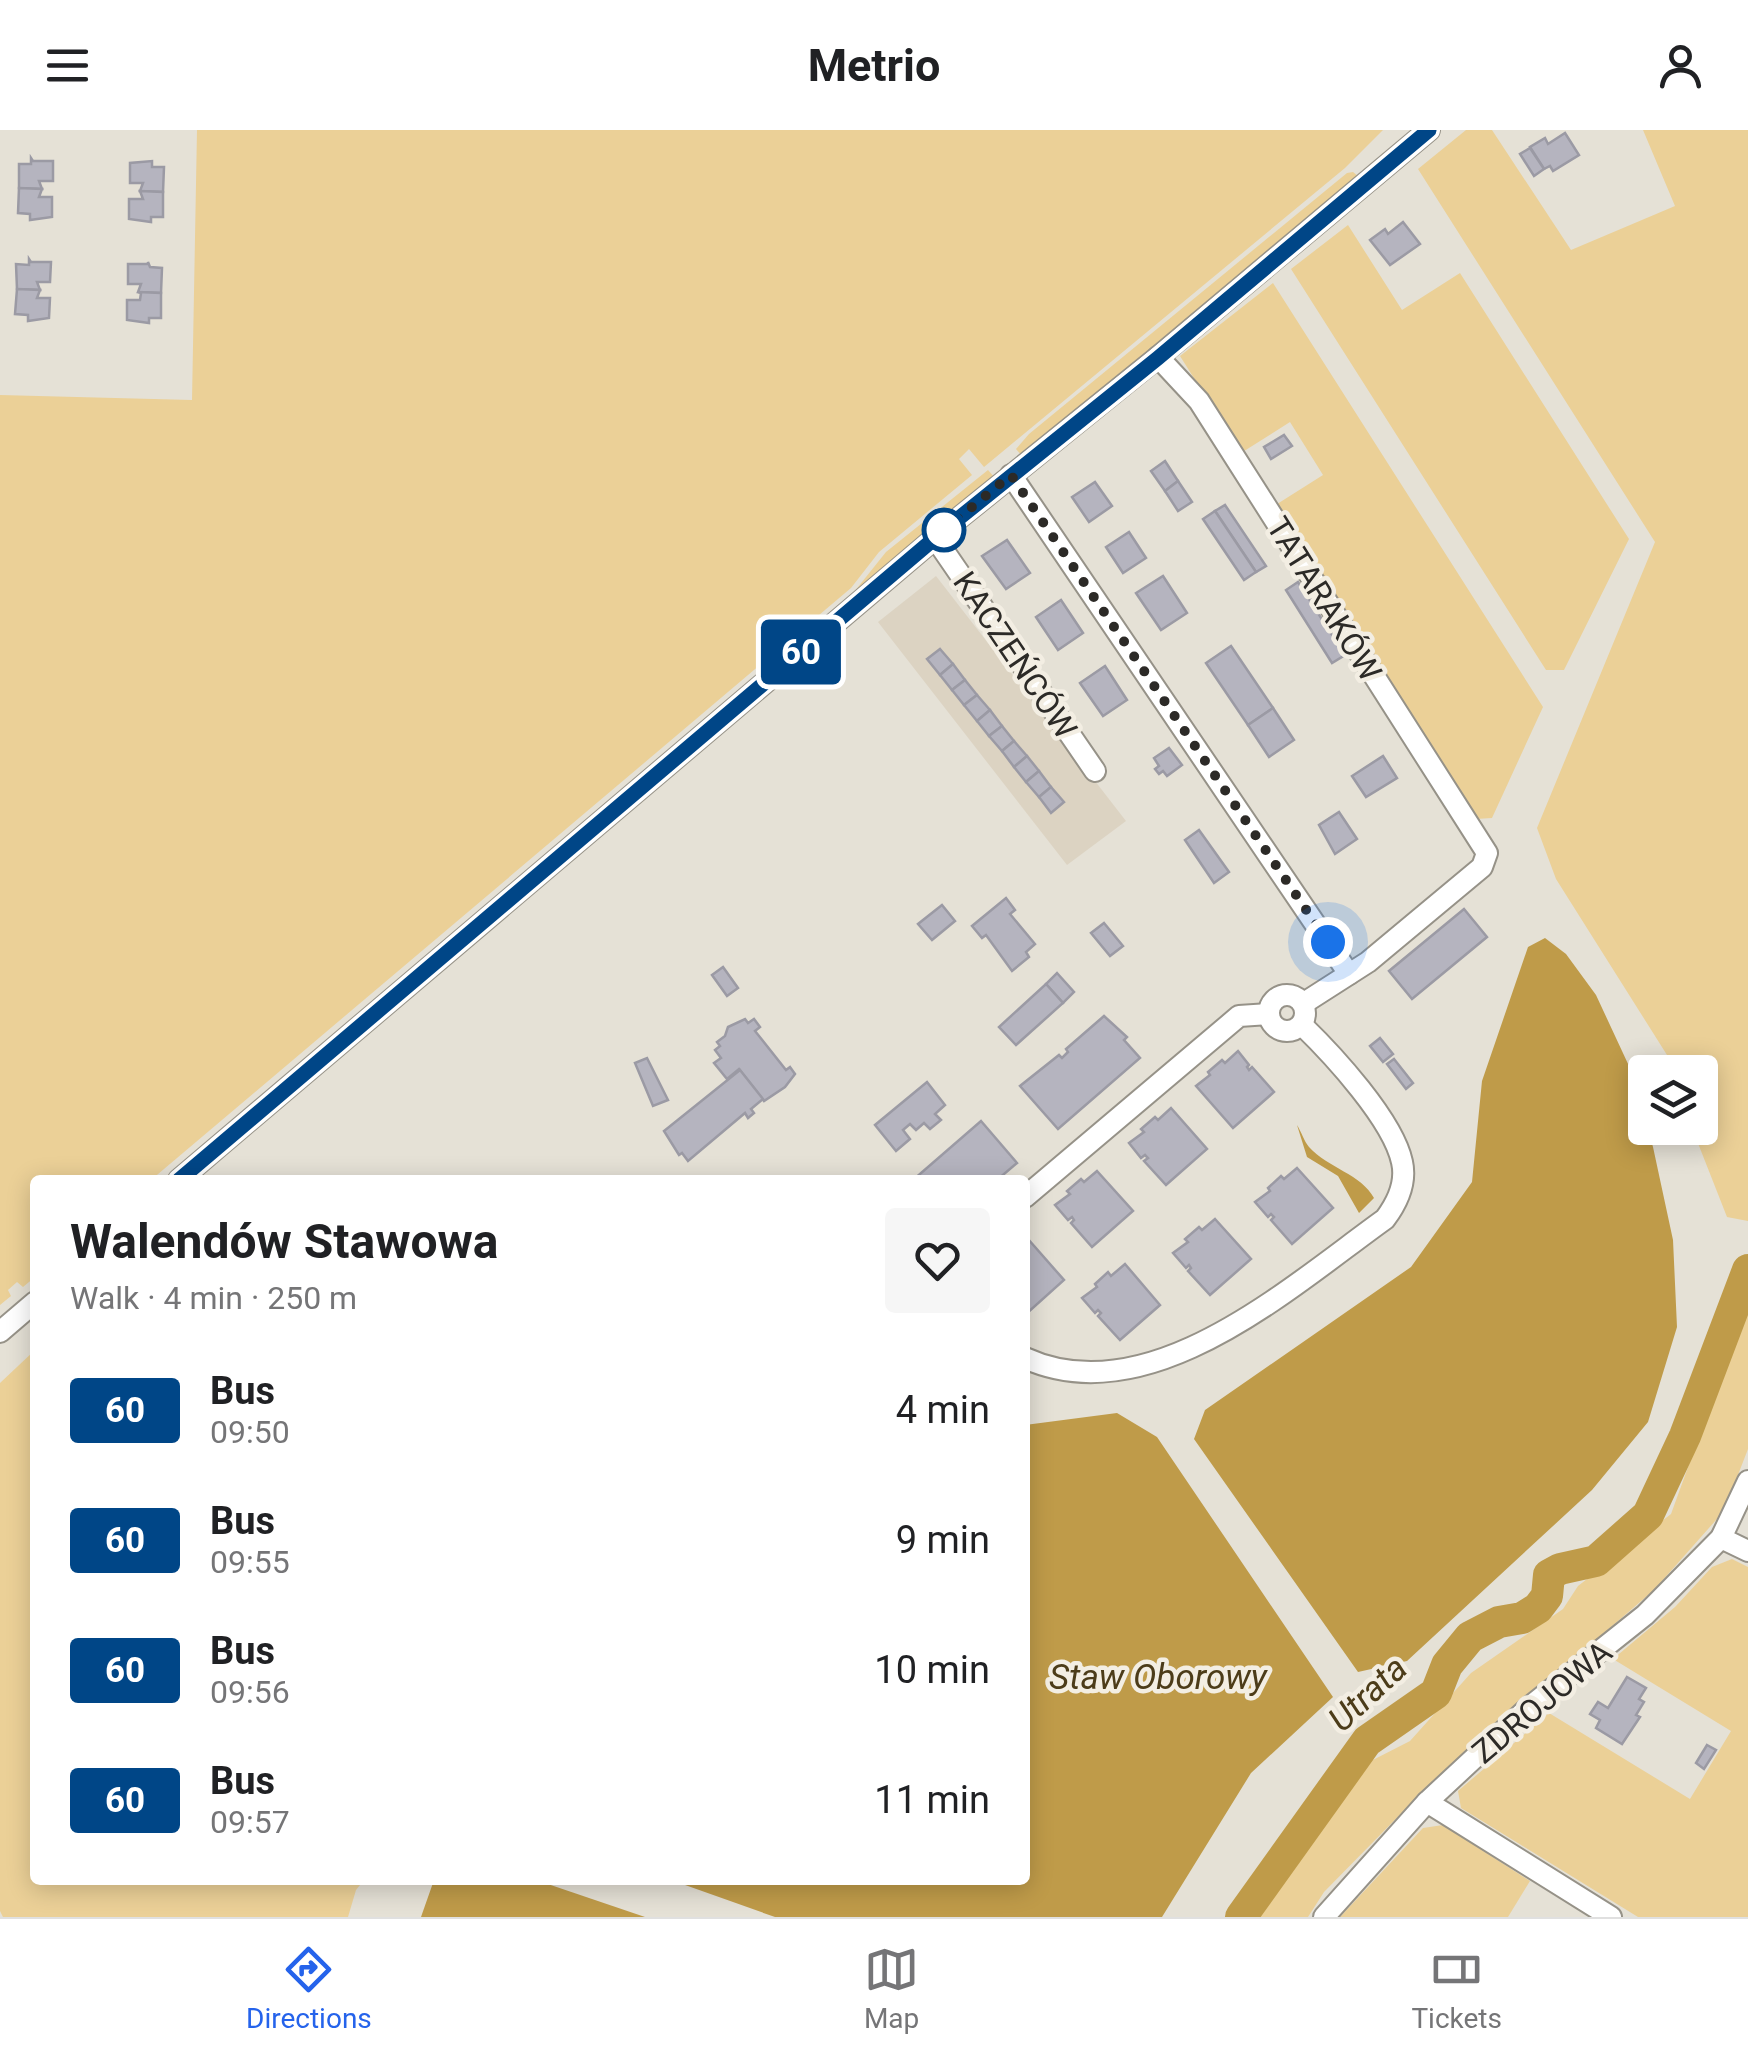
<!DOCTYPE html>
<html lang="en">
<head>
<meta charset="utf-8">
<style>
	body { margin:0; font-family:Roboto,sans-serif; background:#f6f6f6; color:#202124; height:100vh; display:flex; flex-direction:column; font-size:38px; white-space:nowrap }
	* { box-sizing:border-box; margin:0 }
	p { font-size:32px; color:#757577 }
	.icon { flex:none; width:55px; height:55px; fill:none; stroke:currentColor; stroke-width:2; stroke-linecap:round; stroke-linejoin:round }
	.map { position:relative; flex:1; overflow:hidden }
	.details { position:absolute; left:30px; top:1045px; width:1000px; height:710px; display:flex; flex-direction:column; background:#fff; border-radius:10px; box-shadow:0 5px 25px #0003 }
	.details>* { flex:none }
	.badge { padding:0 20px; border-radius:8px; font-size:35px; line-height:65px }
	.tools { position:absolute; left:1628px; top:925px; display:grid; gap:20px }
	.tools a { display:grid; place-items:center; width:90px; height:90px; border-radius:10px; background:#fff; box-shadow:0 5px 25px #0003; font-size:50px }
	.you { position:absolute; width:50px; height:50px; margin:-25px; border:8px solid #fff; border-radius:50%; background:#1a73e8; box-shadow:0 0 0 15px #1a73e833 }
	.map>.badge { position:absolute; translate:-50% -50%; box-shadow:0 0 0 5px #fff }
	.round { display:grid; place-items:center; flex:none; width:105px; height:105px; border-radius:10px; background:#f6f6f6 }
	.summary { display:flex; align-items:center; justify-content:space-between; height:170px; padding:0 40px }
	h1 { font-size:48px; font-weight:700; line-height:75px }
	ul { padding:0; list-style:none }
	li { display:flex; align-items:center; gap:30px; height:130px; padding:0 40px }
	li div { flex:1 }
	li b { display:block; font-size:38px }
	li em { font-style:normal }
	li .badge { min-width:110px; font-weight:700; text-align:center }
	header { display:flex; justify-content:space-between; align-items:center; height:130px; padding:0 40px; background:#fff; font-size:45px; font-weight:700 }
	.dock { display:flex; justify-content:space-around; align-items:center; height:140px; border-top:2px solid #e0e0e0; background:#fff; font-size:28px; color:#757577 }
	.dock a { display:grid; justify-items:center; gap:5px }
	.dock .current { color:#2563eb }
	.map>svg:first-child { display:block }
	.built { fill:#dcd3c2 }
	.green { fill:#ebd097 }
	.water { fill:#bf9b49 }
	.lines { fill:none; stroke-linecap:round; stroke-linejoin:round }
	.river { stroke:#bf9b49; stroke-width:32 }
	.building { fill:#b5b4bf; stroke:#9b9aa4; stroke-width:2.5 }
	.minor-casing { stroke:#969288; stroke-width:24 }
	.minor { stroke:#fff; stroke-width:20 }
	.line-casing { stroke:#fff; stroke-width:22 }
	.line { stroke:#004687; stroke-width:15 }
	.walk { stroke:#2c2a27; stroke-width:10; stroke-dasharray:0 18 }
	.stop-dot { fill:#fff; stroke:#004687; stroke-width:5 }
	.labels { text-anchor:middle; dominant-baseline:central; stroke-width:9; stroke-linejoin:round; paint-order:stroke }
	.street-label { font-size:32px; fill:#2c2a27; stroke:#f3eee3 }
	.water-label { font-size:35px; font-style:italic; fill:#4c3c19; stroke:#f3eee3 }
</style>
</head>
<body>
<header><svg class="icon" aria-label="menu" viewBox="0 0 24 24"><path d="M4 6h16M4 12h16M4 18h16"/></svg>Metrio<svg class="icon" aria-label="person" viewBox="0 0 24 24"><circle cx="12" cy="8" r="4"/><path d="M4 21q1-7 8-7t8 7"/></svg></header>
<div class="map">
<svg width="1748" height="1787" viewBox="0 0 1748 1787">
	<rect width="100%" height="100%" fill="#e5e1d6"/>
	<path class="built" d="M936 446 1126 691 1067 735 878 492Z"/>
	<g class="green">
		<path d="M197 0H1383L1345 38 984 337 969 319 959 329 972 345 879 422 851 458 151 1050H35V1147L23 1157 17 1152 8 1160 11 1166 0 1175V265L192 270Z"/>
		<path d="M1466 0H1492L1571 120 1675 76 1643 0H1748V1091L1727 1087 1692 998H1700V942H1673L1667 925 1556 749 1537 698 1655 412 1418 39Z"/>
		<path d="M1353 42 1359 47 1022 326 1016 319 1029 304 1347 43Z"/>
		<path d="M1348 95 1402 180 1460 143 1629 409 1564 540H1546L1291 139Z"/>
		<path d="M1273 153 1543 577 1492 688 1476 689 1274 376 1323 345 1290 292 1241 323 1180 226Z"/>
		<path d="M988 340 995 348 980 360 978 358 944 387 941 385 932 393 935 398 529 744 524 743 850 467 886 422Z"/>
		<path d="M509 755 510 758 168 1050H162Z"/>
		<path d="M1748 1172V1319L1724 1381 1654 1460 1438 1646 1324 1762 1308 1787H1250L1261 1766 1365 1634 1410 1611 1471 1543 1563 1479 1578 1456 1671 1384Z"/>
		<path d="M35 1220V1750H364L356 1760 348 1787H3L0 1781V1253Z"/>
		<path d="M1732 1429 1748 1437V1787H1638L1461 1678 1458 1661 1549 1583 1690 1669 1731 1601 1613 1529 1675 1477 1712 1437Z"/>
		<path d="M1443 1695 1530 1751 1508 1787H1340L1423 1698Z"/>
	</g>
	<g class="water">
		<path d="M1545 808 1566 824 1596 865 1629 936 1653 1017 1673 1110 1677 1197 1648 1292 1592 1360 1407 1531 1358 1542 1194 1309 1205 1280 1411 1137 1472 1052 1482 951 1528 817Z"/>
		<path d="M1297 995C1301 1001 1304 1011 1309 1017 1328 1038 1361 1044 1374 1068L1359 1083 1338 1046 1307 1027Z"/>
		<path d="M1117 1283 1157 1307 1333 1567 1251 1643 1162 1787H775L671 1750H1025V1295Z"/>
		<path d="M434 1750H536L645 1787H421Z"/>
	</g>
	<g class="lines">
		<path class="river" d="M1241 1787 1367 1611 1436 1563 1447 1535 1470 1507 1499 1492 1522 1488 1538 1478 1547 1466 1549 1445 1560 1439 1596 1431 1648 1385 1685 1306 1748 1140"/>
	</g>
	<g class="building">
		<path d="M1565 3 1579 25 1553 41 1550 36 1544 39 1530 17 1545 8 1548 14Z"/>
		<path d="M1530 18 1544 39 1534 46 1520 24Z"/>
		<path d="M31 28 33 31H53V51H39L42 59 19 58V34H31Z"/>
		<path d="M152 31V37H164L163 62 140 61 143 53H130V33Z"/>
		<path d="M19 58 42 59 39 67H52V87L30 90V84L18 83Z"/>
		<path d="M140 61 163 62V87H151V92L129 89V69H143Z"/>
		<path d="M1403 92 1420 114 1390 135 1370 110 1385 99 1388 104Z"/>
		<path d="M29 129 31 132H51L50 152H37L40 160 17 159 16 134 29 135Z"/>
		<path d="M148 132 150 137 162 138 161 163 138 162 141 154H128V134H148Z"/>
		<path d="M17 159 40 160 37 168H50L49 188 28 191V185L15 184Z"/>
		<path d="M138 162 161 163V188H149V193L127 190V170H140L141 163Z"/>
		<path d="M1284 305 1292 316 1271 329 1264 317Z"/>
		<path d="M1165 331 1178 351 1165 361 1151 341Z"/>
		<path d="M1178 351 1192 372 1178 381 1165 361Z"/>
		<path d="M1095 352 1112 376 1089 392 1072 367Z"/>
		<path d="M1225 375 1266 436 1256 442 1215 381Z"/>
		<path d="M1215 381 1256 442 1244 450 1203 389Z"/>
		<path d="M1129 402 1146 428 1123 443 1106 417Z"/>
		<path d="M1007 410 1030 443 1006 459 982 426Z"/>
		<path d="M1163 446 1187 483 1161 500 1136 463Z"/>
		<path d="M1298 452 1345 525 1332 533 1286 460Z"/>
		<path d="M1061 470 1083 503 1058 520 1036 487Z"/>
		<path d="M1231 516 1273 578 1248 595 1206 533Z"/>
		<path d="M940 519 953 534 940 545 927 529Z"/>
		<path d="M953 534 965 550 952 560 940 545Z"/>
		<path d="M1105 536 1127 570 1103 586 1080 553Z"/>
		<path d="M965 550 977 565 964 575 952 560Z"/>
		<path d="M977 565 990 580 977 591 964 575Z"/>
		<path d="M1273 578 1294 610 1269 627 1248 595Z"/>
		<path d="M990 580 1002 596 989 606 977 591Z"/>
		<path d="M1002 596 1014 611 1002 621 989 606Z"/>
		<path d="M1014 611 1027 626 1014 637 1002 621Z"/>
		<path d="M1169 618 1182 635 1167 646 1163 641 1159 644 1155 639 1159 636 1154 628Z"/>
		<path d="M1027 626 1039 641 1026 652 1014 637Z"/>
		<path d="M1383 626 1397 648 1366 667 1352 646Z"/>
		<path d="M1039 641 1051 657 1039 667 1026 652Z"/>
		<path d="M1051 657 1064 672 1051 683 1039 667Z"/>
		<path d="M1339 682 1357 709 1335 724 1319 695Z"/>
		<path d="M1199 700 1229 742 1214 753 1185 710Z"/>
		<path d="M1006 768 1015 780 1010 784 1035 814 1026 822 1029 827 1012 841 986 805 982 808 972 796Z"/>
		<path d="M942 775 955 791 932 810 918 794Z"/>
		<path d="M1464 779 1487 807 1412 869 1389 841Z"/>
		<path d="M1104 793 1123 816 1110 826 1091 803Z"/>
		<path d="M723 837 738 858 727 866 712 845Z"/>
		<path d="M1057 843 1074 862 1063 873 1046 854Z"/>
		<path d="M1046 854 1063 873 1016 915 999 897Z"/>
		<path d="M1104 886 1127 907 1124 910 1140 928 1058 999 1020 956 1059 925 1062 928 1068 922 1066 919Z"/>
		<path d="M745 889 748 893 754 889 760 897 755 901 786 940 790 937 795 944 785 957 764 971 739 939 727 949 714 933 721 928 715 920 720 916 717 912 725 906 728 897Z"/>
		<path d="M1380 908 1393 924 1383 932 1370 916Z"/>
		<path d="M1238 921 1249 935 1247 937 1249 940 1252 937 1274 962 1233 998 1196 956 1210 945 1208 942 1222 930 1225 933Z"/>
		<path d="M647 928 668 970 653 976 635 933Z"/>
		<path d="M1394 929 1413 953 1406 959 1387 934Z"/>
		<path d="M740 940 763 969 751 979 754 983 748 988 745 983 688 1031 682 1023 679 1025 664 1001Z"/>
		<path d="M927 952 945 975 935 984 941 990 930 999 924 993 916 1000 910 994 903 1000 910 1009 896 1021 875 995Z"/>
		<path d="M1171 978 1207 1019 1166 1055 1144 1031 1148 1028 1145 1025 1141 1028 1129 1013 1144 1002 1141 999 1155 987 1158 990Z"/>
		<path d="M981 991 1017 1033 997 1050H913Z"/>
		<path d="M1297 1038 1333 1078 1292 1114 1271 1090 1274 1087 1271 1084 1268 1087 1255 1072 1270 1061 1268 1058 1281 1046 1284 1049Z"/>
		<path d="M1097 1041 1133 1081 1092 1117 1071 1093 1074 1090 1072 1087 1068 1090 1055 1075 1070 1064 1067 1061 1081 1049 1084 1052Z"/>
		<path d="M1215 1089 1251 1129 1210 1165 1188 1141 1191 1138 1189 1135 1186 1138 1173 1123 1188 1112 1185 1109 1199 1097 1202 1100Z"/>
		<path d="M1028 1109 1064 1150 1025 1185V1112Z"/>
		<path d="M1125 1134 1160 1175 1120 1210 1098 1186 1101 1183 1098 1180 1095 1183 1082 1168 1097 1157 1095 1154 1108 1142 1111 1146Z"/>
		<path d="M1627 1547 1646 1558 1639 1569 1644 1572 1636 1585 1640 1587 1622 1614 1596 1598 1600 1590 1590 1584 1598 1572 1608 1578Z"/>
		<path d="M1707 1615 1716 1620 1704 1639 1696 1633Z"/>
	</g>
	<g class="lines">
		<defs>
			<g id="minor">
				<path d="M1158 227 1199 271 1487 723 1482 737 1368 832 1304 873"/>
				<path d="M1011 345 1349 844"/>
				<path d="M935 408 1095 641"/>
				<circle cx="1287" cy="883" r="18"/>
				<path d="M179 1050 948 397 1158 227 1429 0"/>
				<path d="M1025 1067 1239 886 1269 884"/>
				<path d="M0 1202 35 1172"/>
				<path d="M1025 1228C1149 1285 1290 1157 1385 1089 1397 1073 1407 1054 1402 1032 1393 990 1333 925 1302 895"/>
				<path d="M1721 1408 1748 1421"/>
				<path d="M1427 1672 1611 1787"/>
				<path d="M1324 1787 1427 1672 1527 1579 1645 1485 1721 1408 1748 1351"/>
			</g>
		</defs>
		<use href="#minor" class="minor-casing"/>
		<use href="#minor" class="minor"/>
	</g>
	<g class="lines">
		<defs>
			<path id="line" d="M179 1050 948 397 1158 228 1429 0"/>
		</defs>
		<use href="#line" class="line-casing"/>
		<use href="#line" class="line"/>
		<path class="walk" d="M944 400 1011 345 1328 812"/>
	</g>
	<circle class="stop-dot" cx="944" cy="400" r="20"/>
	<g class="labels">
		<g class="street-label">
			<text transform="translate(1324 469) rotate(58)">TATARAKÓW</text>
			<text transform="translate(1015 525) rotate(56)">KACZEŃCÓW</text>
			<text transform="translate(1542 1572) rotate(-40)">ZDROJOWA</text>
		</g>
		<g class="water-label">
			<text x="1158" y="1547">Staw Oborowy</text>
			<text transform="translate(1368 1564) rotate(-43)">Utrata</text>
		</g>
	</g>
</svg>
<div class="tools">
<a><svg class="icon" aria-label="layers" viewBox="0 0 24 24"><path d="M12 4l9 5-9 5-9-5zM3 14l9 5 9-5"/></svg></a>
</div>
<div class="you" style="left:1328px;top:812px"></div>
<b class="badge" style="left:801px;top:522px;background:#004687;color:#fff">60</b>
<section class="details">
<div class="summary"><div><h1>Walendów Stawowa</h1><p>Walk · 4 min · 250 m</p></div><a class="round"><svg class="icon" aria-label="heart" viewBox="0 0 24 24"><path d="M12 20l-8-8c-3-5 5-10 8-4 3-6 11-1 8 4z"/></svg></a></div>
<ul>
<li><span class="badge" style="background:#004687;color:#fff">60</span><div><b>Bus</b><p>09:50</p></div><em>4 min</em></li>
<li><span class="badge" style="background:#004687;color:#fff">60</span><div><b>Bus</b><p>09:55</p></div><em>9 min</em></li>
<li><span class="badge" style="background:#004687;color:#fff">60</span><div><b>Bus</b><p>09:56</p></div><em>10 min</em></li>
<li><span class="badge" style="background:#004687;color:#fff">60</span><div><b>Bus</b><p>09:57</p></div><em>11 min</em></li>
</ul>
</section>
</div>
<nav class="dock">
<a class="current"><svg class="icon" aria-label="directions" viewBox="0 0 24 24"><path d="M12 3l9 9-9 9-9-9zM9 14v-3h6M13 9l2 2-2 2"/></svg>Directions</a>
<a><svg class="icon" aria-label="map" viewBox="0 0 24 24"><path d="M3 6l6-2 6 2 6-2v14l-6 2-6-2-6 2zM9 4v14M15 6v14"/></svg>Map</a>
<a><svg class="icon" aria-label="tickets" viewBox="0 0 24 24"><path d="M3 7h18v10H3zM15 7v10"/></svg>Tickets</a>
</nav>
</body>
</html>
